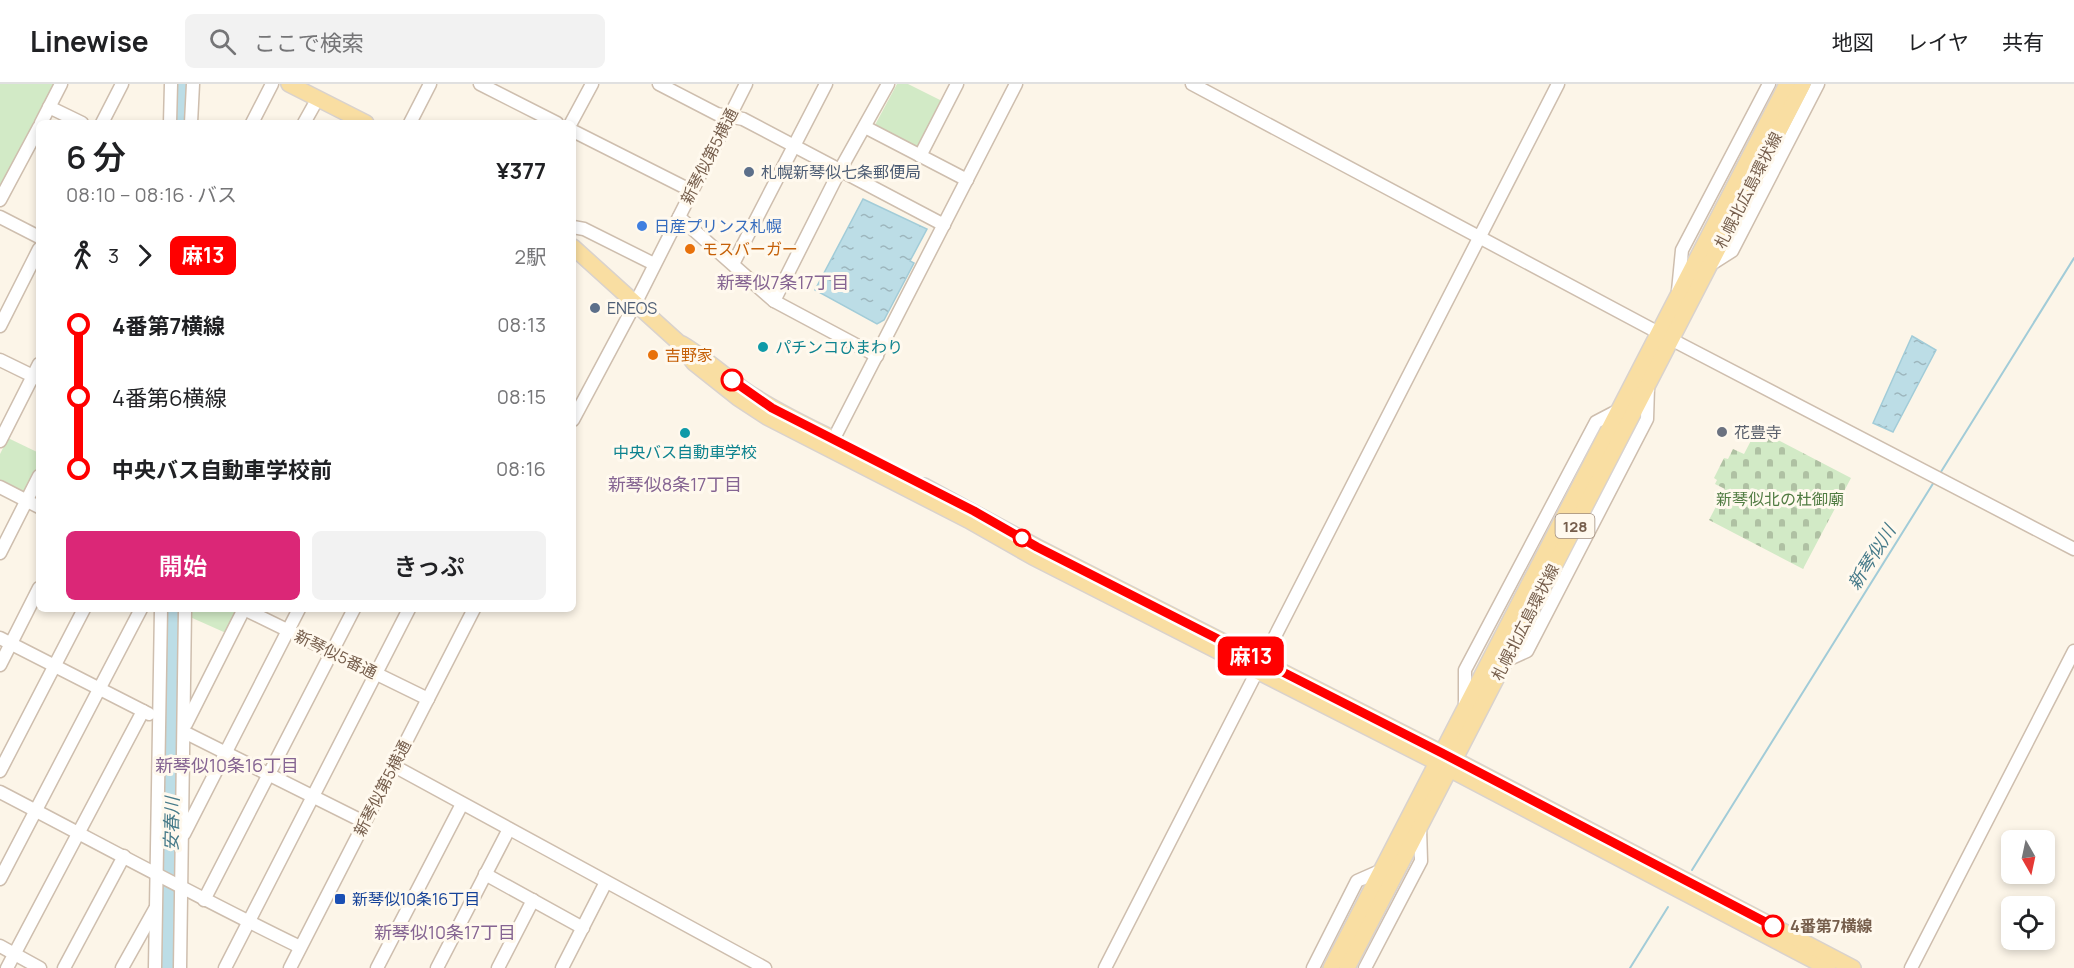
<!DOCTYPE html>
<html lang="ja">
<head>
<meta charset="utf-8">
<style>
	body { margin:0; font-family:Manrope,"Noto Sans JP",sans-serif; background:#f2f2f2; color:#202124; height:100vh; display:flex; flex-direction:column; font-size:22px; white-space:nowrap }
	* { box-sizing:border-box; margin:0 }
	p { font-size:20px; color:#757577 }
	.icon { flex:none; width:33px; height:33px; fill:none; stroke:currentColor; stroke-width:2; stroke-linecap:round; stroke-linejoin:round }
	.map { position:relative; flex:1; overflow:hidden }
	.side { position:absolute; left:36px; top:36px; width:540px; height:492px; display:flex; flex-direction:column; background:#fff; border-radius:9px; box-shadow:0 3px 9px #0003 }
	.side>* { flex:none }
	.badge { padding:0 12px; border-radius:9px; font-size:21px; line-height:39px }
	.needle { width:39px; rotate:171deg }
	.buttons { position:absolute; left:2001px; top:746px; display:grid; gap:12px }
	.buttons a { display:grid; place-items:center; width:54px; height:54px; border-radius:9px; background:#fff; box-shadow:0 3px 9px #0003; font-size:30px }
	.map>.badge { position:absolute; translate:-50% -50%; box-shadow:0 0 0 3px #fff }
	.legs { display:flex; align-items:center; gap:9px; height:66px; padding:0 30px; font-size:20px }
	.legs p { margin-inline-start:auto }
	.head { display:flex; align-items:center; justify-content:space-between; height:102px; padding:0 30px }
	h1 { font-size:33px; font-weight:600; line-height:45px }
	.button { display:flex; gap:12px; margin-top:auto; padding:12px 30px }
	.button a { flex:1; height:69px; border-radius:9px; background:#db2777; color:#fff; font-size:24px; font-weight:600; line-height:69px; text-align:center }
	.button a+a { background:#f2f2f2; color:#202124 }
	ul { padding:0 30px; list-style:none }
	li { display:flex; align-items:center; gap:21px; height:72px; font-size:22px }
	li i { display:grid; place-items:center; width:9px; height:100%; margin:0 8px; background:currentColor }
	li i::after { content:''; width:15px; height:15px; margin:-8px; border:4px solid; border-radius:50%; background:#fff }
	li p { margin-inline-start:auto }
	li:first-child i { background:linear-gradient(#0000 50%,currentColor 0) }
	li:last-child i { background:linear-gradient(currentColor 50%,#0000 0) }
	header { display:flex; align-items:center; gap:36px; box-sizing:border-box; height:84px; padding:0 30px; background:#fff; border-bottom:2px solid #e0e0e0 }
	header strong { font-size:28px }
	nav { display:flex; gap:33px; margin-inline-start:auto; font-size:21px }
	.search { width:420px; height:54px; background:#f2f2f2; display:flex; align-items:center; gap:15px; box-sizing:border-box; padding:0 21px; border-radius:9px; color:#757577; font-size:22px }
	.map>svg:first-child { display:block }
	.cemetery { fill:url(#cemetery-stones) }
	.green { fill:#d2eac6 }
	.water { fill:url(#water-ripples); stroke:#a2ccd8; stroke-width:1.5 }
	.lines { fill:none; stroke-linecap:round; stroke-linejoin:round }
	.stream { stroke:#a2ccd8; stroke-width:2 }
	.river { stroke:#bcdde6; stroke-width:15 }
	.minor-casing { stroke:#cebeae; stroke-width:15 }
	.major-casing { stroke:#d9d2cd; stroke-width:18 }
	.minor { stroke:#fff; stroke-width:12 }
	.major { stroke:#f9dea2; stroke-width:15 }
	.line-1-casing { stroke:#fff; stroke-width:14 }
	.line-1 { stroke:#f00; stroke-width:9 }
	.service-dot { fill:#5c6f8a; stroke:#fff9ee; stroke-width:2 }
	.shop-dot { fill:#3f7fe0; stroke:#fff9ee; stroke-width:2 }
	.food-dot { fill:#e8710a; stroke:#fff9ee; stroke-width:2 }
	.culture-dot { fill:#0f9aa8; stroke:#fff9ee; stroke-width:2 }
	.stop-1-dot { fill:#fff; stroke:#f00; stroke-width:3 }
	.worship-dot { fill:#6b7280; stroke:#fff9ee; stroke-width:2 }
	.transit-dot { fill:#1a4fb4; stroke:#fff9ee; stroke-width:2 }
	.labels { text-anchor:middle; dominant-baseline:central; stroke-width:6; stroke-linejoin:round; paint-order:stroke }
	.shield { fill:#fff9ee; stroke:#9f8c7d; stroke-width:1.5 }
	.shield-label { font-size:15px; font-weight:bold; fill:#765e4c }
	.street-label { font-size:16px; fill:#765e4c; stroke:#fff9ee }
	.service-label { font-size:16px; fill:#4e5e75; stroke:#fff9ee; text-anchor:start }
	.shop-label { font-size:16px; fill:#366cbe; stroke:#fff9ee; text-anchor:start }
	.food-label { font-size:16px; fill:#c56008; stroke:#fff9ee; text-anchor:start }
	.culture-label { font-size:16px; fill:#0d838f; stroke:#fff9ee; text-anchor:start }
	.worship-label { font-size:16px; fill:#5b616d; stroke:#fff9ee; text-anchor:start }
	.park-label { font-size:16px; fill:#517c43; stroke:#fff9ee }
	.transit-label { font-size:16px; fill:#164399; stroke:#fff9ee; text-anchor:start }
	.stop-label { font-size:16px; font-weight:bold; fill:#765e4c; stroke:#fff9ee; text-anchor:start }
	.neighbourhood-label { font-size:18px; fill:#856492; stroke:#fff9ee }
	.water-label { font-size:18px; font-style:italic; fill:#467a89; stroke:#fff9ee }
</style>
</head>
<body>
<header>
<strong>Linewise</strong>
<div class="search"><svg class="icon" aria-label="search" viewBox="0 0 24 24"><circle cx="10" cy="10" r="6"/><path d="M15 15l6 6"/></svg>ここで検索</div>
<nav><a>地図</a><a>レイヤ</a><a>共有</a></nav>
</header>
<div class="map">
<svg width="2074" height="884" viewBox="0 0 2074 884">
	<defs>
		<pattern id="cemetery-stones" width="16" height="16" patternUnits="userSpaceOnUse" patternTransform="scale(1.5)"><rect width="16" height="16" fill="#d2eac6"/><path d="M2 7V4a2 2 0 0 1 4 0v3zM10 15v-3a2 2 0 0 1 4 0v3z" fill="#afc1a3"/></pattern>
		<pattern id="water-ripples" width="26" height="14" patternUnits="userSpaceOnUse" patternTransform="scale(1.5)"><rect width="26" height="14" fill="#bcdde6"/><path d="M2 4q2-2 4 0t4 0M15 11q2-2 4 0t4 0" fill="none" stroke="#9db6bd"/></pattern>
	</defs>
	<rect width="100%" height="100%" fill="#fcf5e8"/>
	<path class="cemetery" d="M1757 345 1851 394 1803 485 1709 436 1725 405 1715 400 1717 396 1714 394 1724 374 1728 375 1733 365 1744 370Z"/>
	<g class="green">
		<path d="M0 0H54L0 105Z"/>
		<path d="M897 0H908L942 17 919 64 875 41Z"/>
		<path d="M8 354 39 369V383L26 409 0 396V370Z"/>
		<path d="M190 525H234L237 527 226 549 190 533Z"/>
	</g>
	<g class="water">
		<path d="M863 115 927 145 910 177 914 179 884 236 877 240 815 206Z"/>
		<path d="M1912 252 1936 266 1893 348 1873 339Z"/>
	</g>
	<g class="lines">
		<g class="stream">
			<path d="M1939 391 2074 174"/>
			<path d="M1692 786 1934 398"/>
			<path d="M1630 884 1668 823"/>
		</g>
		<g class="river">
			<path d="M179 39 180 0"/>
			<path d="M169 884 175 525"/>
		</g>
		<defs>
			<g id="minor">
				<path d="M480 0 557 39"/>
				<path d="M659 0 717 30 743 35 944 141"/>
				<path d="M1192 0 1659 249 2074 465"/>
				<path d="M49 23 82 39"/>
				<path d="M41 39 61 0"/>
				<path d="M102 39 122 0"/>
				<path d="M170 39 171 0"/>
				<path d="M191 39 193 0"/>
				<path d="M252 39 272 0"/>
				<path d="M304 39 318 14"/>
				<path d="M410 39 430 0"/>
				<path d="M571 39 592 0"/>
				<path d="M865 43 967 96"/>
				<path d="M573 47 692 107"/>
				<path d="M920 72 957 0"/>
				<path d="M0 116 39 43"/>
				<path d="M0 133 39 153"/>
				<path d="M679 133 774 217 877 272"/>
				<path d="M573 143 584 145 654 180"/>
				<path d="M733 180 826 0"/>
				<path d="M1710 181 1732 167 1818 0"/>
				<path d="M1678 207 1682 166 1769 0"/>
				<path d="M774 217 840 86 888 0"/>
				<path d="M0 242 39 165"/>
				<path d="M0 276 39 295"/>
				<path d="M573 336 635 220 746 0"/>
				<path d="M0 357 39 280"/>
				<path d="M829 364 1016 0"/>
				<path d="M0 403 39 423"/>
				<path d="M0 469 39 392"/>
				<path d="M244 525 428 615"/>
				<path d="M0 554 149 630"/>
				<path d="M1505 577 1527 567 1647 335 1648 303"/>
				<path d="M0 581 39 504"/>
				<path d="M1465 623V586L1596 338 1619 326"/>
				<path d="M186 640 244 525"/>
				<path d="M184 648 364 738"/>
				<path d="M394 682 765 884"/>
				<path d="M0 687 84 525"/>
				<path d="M0 708C100 760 199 814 300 863"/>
				<path d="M184 750 299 525"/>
				<path d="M485 790 583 844"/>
				<path d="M0 795 141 525"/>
				<path d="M204 816 354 525"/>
				<path d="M0 862 40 884"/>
				<path d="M7 884 143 627"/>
				<path d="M64 884 124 772"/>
				<path d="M122 884 155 825"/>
				<path d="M155 884 161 525"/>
				<path d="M180 884 185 525"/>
				<path d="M225 884 409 525"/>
				<path d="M290 884 474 525"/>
				<path d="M377 884 462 720"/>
				<path d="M437 884 509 745"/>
				<path d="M498 884 533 816"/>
				<path d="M562 884 606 798"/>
				<path d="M1105 884 1558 0"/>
				<path d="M1313 884 1357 797 1382 786"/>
				<path d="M1365 884 1421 777 1420 744"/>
				<path d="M1911 884 2074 567"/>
			</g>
			<g id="major">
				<path d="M289 0 366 39"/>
				<path d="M573 163 677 257 694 279 738 314 767 333 968 436 1033 473 1436 678 1828 884"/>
				<path d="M682 260C704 273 722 290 743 305 769 323 797 337 826 351"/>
				<path d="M924 402 1037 463 1442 669 1853 884"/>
				<path d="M1331 884 1787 0"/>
				<path d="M1347 884 1803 0"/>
			</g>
		</defs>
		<use href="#minor" class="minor-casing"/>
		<use href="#major" class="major-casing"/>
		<use href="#minor" class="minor"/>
		<use href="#major" class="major"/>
	</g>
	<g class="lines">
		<defs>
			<path id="line-1" d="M732 296 772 324 974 427 1037 463 1442 669 1773 842"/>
		</defs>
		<use href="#line-1" class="line-1-casing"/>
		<use href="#line-1" class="line-1"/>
	</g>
	<g class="service-dot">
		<circle cx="749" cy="88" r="6"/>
		<circle cx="595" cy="224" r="6"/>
	</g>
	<circle class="shop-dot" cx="642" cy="142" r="6"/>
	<g class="food-dot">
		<circle cx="690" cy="165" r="6"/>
		<circle cx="653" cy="271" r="6"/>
	</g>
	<g class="culture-dot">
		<circle cx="763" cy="263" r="6"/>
		<circle cx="685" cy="349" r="6"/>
	</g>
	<g class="stop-1-dot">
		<circle cx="732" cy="296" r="10"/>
		<circle cx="1022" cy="454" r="8"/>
		<circle cx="1773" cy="842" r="10"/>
	</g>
	<circle class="worship-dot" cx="1722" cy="348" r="6"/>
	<rect class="transit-dot" x="334" y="809" width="12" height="12" rx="3"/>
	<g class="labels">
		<rect class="shield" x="1555.5" y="430" width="39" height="24" rx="4.5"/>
		<g class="shield-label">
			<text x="1575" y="442">128</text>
		</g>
		<g class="street-label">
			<text transform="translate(709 72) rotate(-63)">新琴似第5横通</text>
			<text transform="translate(1748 106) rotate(-63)">札幌北広島環状線</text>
			<text transform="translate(1525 538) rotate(-63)">札幌北広島環状線</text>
			<text transform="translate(336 570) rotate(26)">新琴似5番通</text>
			<text transform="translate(382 704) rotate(-63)">新琴似第5横通</text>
		</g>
		<g class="service-label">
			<text x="761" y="88">札幌新琴似七条郵便局</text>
			<text x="607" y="224">ENEOS</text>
		</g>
		<g class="shop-label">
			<text x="654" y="142">日産プリンス札幌</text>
		</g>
		<g class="food-label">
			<text x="702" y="165">モスバーガー</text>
			<text x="665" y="271">吉野家</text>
		</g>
		<g class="culture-label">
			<text x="775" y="263">パチンコひまわり</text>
			<text x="685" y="368" text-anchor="middle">中央バス自動車学校</text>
		</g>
		<g class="worship-label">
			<text x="1734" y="348">花豊寺</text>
		</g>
		<g class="park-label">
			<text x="1780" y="415">新琴似北の杜御廟</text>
		</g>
		<g class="transit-label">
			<text x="352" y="815">新琴似10条16丁目</text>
		</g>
		<g class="stop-label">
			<text x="1790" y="842">4番第7横線</text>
		</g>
		<g class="neighbourhood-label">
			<text x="783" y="198">新琴似7条17丁目</text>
			<text x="675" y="400">新琴似8条17丁目</text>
			<text x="227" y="681">新琴似10条16丁目</text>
			<text x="445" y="848">新琴似10条17丁目</text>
		</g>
		<g class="water-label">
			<text transform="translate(1871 473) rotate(-58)">新琴似川</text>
			<text transform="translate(171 740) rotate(-89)">安春川</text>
		</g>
	</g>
</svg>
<div class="buttons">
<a><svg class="needle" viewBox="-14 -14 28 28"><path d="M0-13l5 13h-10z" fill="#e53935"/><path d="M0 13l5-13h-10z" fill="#757577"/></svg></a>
<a><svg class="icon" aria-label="locate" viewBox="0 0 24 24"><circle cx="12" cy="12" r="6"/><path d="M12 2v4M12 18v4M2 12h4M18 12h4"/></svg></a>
</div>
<b class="badge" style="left:1251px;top:572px;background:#f00;color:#fff">麻13</b>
<section class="side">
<div class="head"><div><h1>6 分</h1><p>08:10 – 08:16 · バス</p></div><b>¥377</b></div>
<div class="legs"><svg class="icon" aria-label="walk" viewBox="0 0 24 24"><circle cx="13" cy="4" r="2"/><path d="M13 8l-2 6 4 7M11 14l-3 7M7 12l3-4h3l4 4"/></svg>3<svg class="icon" aria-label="forward" viewBox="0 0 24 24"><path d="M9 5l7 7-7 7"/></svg><b class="badge" style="background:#f00;color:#fff">麻13</b><p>2駅</p></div>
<ul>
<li><i style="color:#f00"></i><b>4番第7横線</b><p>08:13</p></li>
<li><i style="color:#f00"></i><span>4番第6横線</span><p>08:15</p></li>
<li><i style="color:#f00"></i><b>中央バス自動車学校前</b><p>08:16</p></li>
</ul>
<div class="button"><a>開始</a><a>きっぷ</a></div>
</section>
</div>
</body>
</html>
